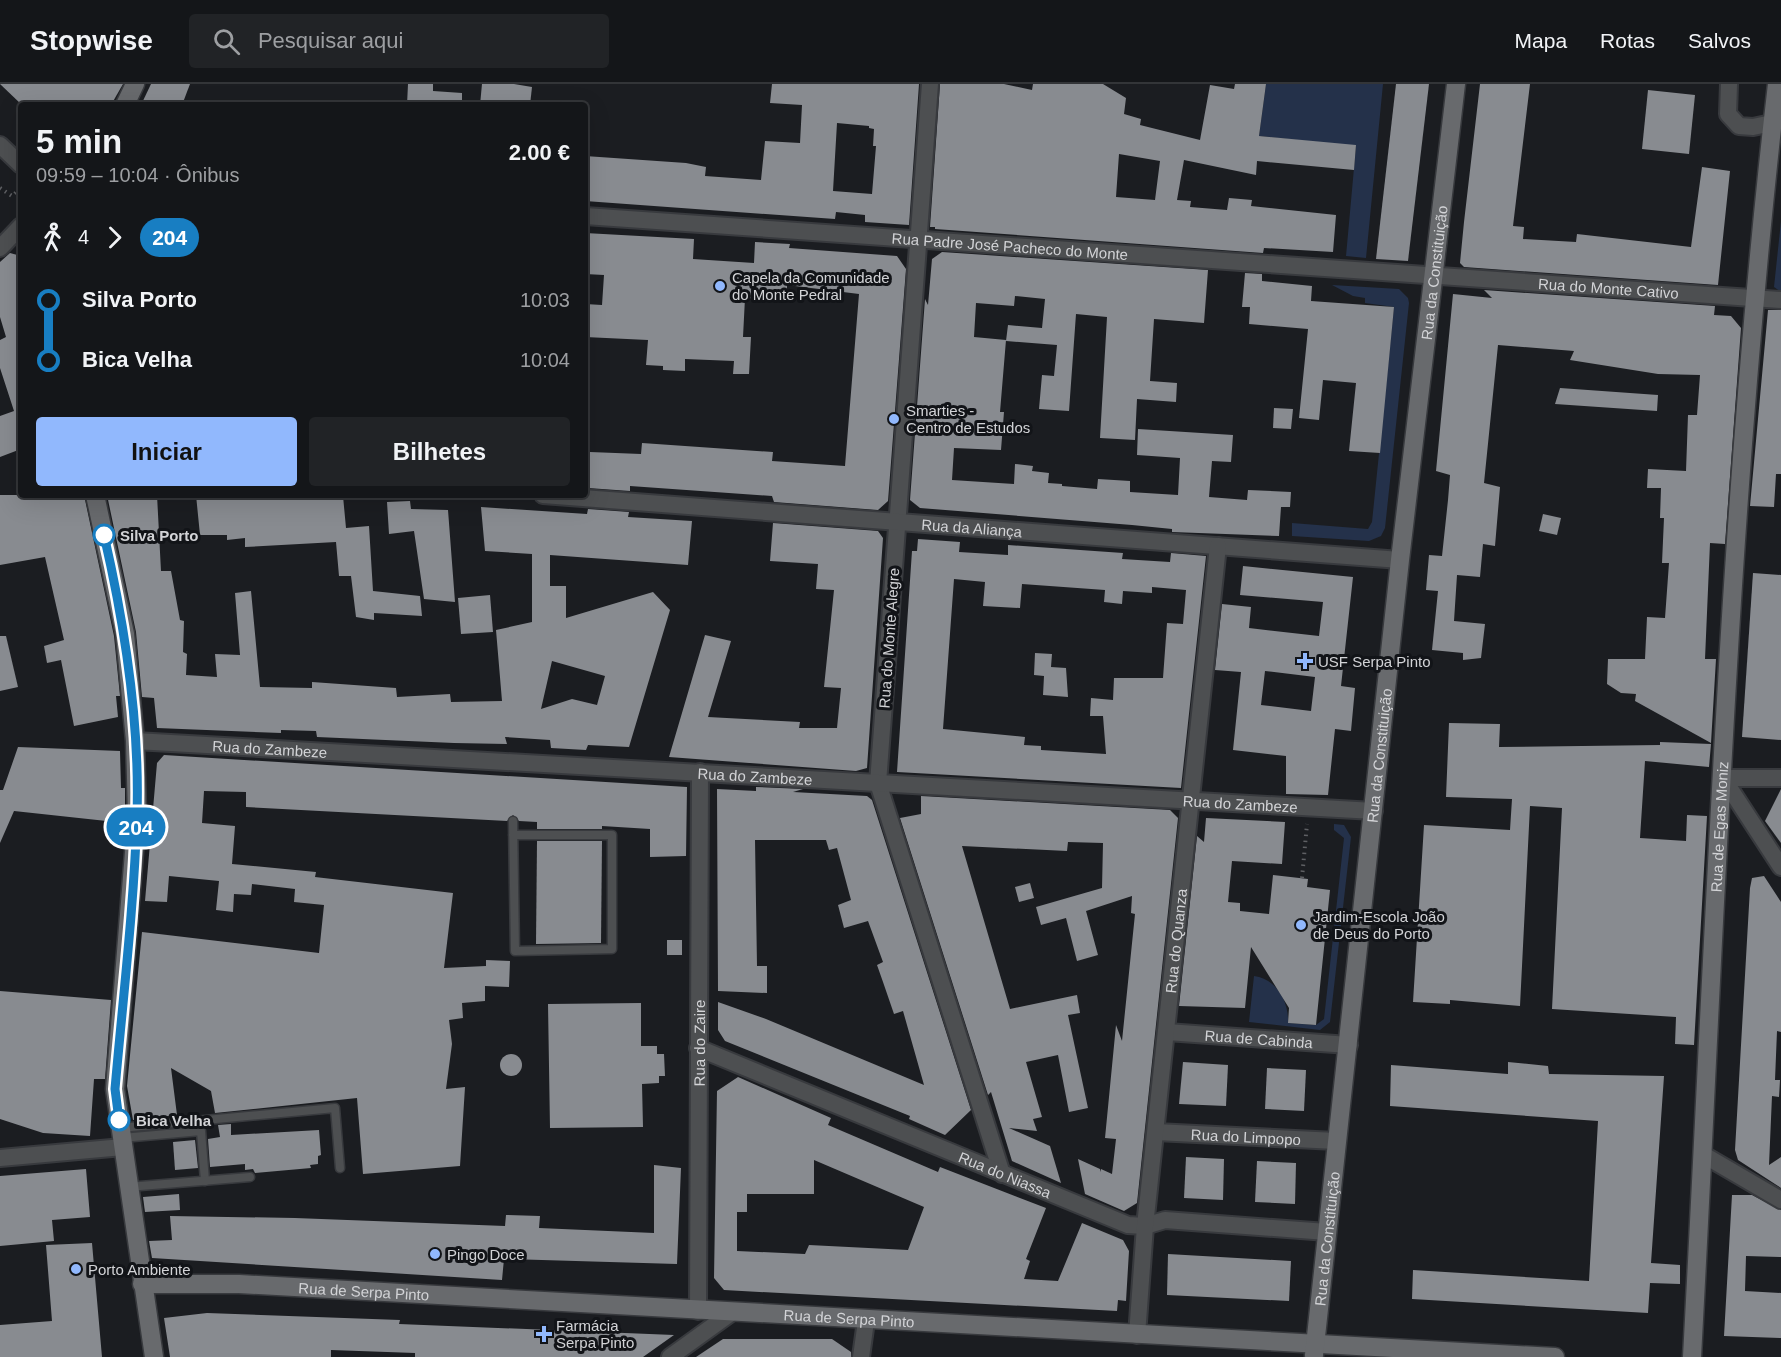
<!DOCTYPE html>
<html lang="pt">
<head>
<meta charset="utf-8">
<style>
	body { margin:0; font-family:Helvetica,sans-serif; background:#212326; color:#f1f3f6; height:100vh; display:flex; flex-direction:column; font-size:22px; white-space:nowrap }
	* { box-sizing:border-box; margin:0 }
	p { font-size:20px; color:#9d9fa2 }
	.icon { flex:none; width:33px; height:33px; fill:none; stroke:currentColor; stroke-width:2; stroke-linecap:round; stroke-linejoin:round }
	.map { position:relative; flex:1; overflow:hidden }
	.drawer { position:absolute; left:18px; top:18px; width:570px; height:396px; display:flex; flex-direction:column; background:#141619; border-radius:6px; box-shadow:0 6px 24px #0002,0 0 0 2px #333538 }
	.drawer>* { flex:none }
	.badge { padding:0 12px; border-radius:20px; font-size:21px; line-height:39px }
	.map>.badge { position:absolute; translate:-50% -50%; box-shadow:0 0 0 3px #fff }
	.legs { display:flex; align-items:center; gap:9px; height:66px; padding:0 18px; font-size:20px }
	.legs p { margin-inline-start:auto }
	.overview { display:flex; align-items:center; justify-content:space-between; height:102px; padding:0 18px }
	h1 { font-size:33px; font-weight:700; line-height:45px }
	.action { display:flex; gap:12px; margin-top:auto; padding:12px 18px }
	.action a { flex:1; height:69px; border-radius:6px; background:#91b8fd; color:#111; font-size:24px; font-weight:700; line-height:69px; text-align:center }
	.action a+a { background:#212326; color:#f1f3f6 }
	ul { padding:0 18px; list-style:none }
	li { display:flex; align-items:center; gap:21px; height:60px; font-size:22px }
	li i { display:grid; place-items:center; width:9px; height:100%; margin:0 8px; background:currentColor }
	li i::after { content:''; width:15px; height:15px; margin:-8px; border:4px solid; border-radius:50%; background:#141619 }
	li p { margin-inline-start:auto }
	li:first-child i { background:linear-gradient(#0000 50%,currentColor 0) }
	li:last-child i { background:linear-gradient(currentColor 50%,#0000 0) }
	header { display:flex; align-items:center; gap:36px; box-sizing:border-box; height:84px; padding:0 30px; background:#141619; border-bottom:2px solid #333538 }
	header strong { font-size:28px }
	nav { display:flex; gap:33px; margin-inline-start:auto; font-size:21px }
	.search { width:420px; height:54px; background:#212326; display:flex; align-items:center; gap:15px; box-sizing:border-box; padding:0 21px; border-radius:6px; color:#9d9fa2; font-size:22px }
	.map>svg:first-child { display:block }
	.green { fill:#24314a }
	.building { fill:#888b90; fill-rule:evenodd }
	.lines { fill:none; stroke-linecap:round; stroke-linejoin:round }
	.lane-casing { stroke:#383a3e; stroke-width:11 }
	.street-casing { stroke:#383a3e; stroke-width:20 }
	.secondary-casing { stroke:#383a3e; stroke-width:21 }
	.path { stroke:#5f6064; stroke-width:4; stroke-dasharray:1.5 4.5; stroke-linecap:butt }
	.lane { stroke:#4d4f51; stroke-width:8 }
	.street { stroke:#4d4f51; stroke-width:16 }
	.secondary { stroke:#686a6d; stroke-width:18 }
	.line-1-casing { stroke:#fff; stroke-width:14 }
	.line-1 { stroke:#187ec2; stroke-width:9 }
	.poi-dot { fill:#91b8fd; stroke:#121418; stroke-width:2 }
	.stop-1-dot { fill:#fff; stroke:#187ec2; stroke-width:3 }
	.labels { text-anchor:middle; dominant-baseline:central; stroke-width:6; stroke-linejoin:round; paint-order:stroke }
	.street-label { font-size:15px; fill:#d2d3d6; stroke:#121418 }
	.poi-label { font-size:15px; fill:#d2d3d6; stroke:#121418; text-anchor:start }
	.stop-label { font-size:15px; font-weight:bold; fill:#d2d3d6; stroke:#121418; text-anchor:start }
</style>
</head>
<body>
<header>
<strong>Stopwise</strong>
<div class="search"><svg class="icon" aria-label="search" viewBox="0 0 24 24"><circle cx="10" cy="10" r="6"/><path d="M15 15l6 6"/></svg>Pesquisar aqui</div>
<nav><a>Mapa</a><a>Rotas</a><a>Salvos</a></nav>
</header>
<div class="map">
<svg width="1781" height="1273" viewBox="0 0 1781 1273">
	<rect width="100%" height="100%" fill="#1b1d21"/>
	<g class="green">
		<path d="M1266 0H1383L1366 174 1346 172 1356 62 1259 52Z"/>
		<path d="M1781 137V208L1774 203Z"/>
		<path d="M1332 201 1399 205 1408 214 1409 219 1385 444 1381 452 1369 457 1292 452V439L1368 445 1372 438 1394 223 1365 219V214L1353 212Z"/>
		<path d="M1334 740 1344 741 1351 753 1330 938 1320 946 1249 938 1254 892C1277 895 1289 918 1288 939L1316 941 1324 935 1344 754 1334 746Z"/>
	</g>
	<g class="building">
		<path d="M0 0H123L111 21H22Z"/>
		<path d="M151 0H190L182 21H141Z"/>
		<path d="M408 0H433V7L462 9V21H407Z"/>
		<path d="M482 0H514L532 3 530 21H480Z"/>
		<path d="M772 0H919L909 141 865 138V131L836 128 835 135 585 117V72L686 79 706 83 705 92 761 96 765 57 800 59 802 21 770 19ZM837 39 869 42V44L874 45 873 62H876L872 110 833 107Z"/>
		<path d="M940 0H1004L1032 6 1033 0H1103L1126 14 1124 30 1141 35 1140 41 1200 56 1210 1 1234 5 1235 0H1266L1259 52 1356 61 1354 86 1257 77 1256 91 1184 76 1177 116 1191 117 1190 123 1227 126 1229 114 1252 116 1251 122 1336 131 1333 168 1264 164 1263 169 935 145V143H930ZM1119 70 1160 77 1155 116 1116 113Z"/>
		<path d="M1396 0H1429L1408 177 1376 175Z"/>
		<path d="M1480 0H1530L1513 142 1524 143 1523 155 1576 158 1577 150 1691 163 1702 83 1730 87 1718 201 1464 183 1460 179 1464 138Z"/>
		<path d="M1648 6 1695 11 1689 70 1642 65Z"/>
		<path d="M585 149 694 155 693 175 754 179 755 158 790 160 789 164 897 172 906 185 888 417 878 426 774 418 772 412 630 402V407L588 404 590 368 641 370 642 359 773 368 772 377 845 382 859 210 787 201V216L745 214 743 253H751L749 290H733L734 277 685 275V287L663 286V282L646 281 648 256 585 253V220L602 221 604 191 585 190Z"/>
		<path d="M942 168 1208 186 1204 239 1154 235 1150 297 1177 299 1176 318 1137 315 1135 356 1100 354 1107 233 1076 230 1069 327 1039 325 1042 291 1054 292 1057 261 1006 257 1008 241 1042 244 1045 215 1015 212 1014 222 976 219 974 253 1006 256 1000 328H1004L1001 366 954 364 952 396 1014 400 1015 380 1033 382 1032 387 1049 389 1048 399 1062 400V402L1097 405 1098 395 1130 397V408L1178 411 1180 374 1137 371 1138 345 1233 351 1231 378 1212 377 1209 413 1247 416 1248 406 1291 408 1290 423H1281L1279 452 1172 448V445L1132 441 920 424 910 416 925 215 928 221 932 175Z"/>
		<path d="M10 169 21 172V365L0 373V332L14 327 0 284V256L6 253 0 233V178Z"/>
		<path d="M1245 189 1262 190V197L1312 202 1311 217 1394 223 1380 369 1349 367 1356 299 1323 296 1319 336 1299 334 1308 245 1249 240 1250 223H1242Z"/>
		<path d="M1484 206 1715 222 1714 231 1731 232 1741 244 1725 460 1710 459 1705 575H1716L1711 659 1635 617 1636 610 1621 609 1607 600 1608 575H1645L1647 533 1665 534 1669 479H1662L1664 434H1660L1661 404H1647L1648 385 1686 387 1688 331H1697L1700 291 1658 290 1570 276 1574 267 1498 261 1484 399 1500 403 1495 462 1483 460 1480 493 1457 491 1454 537 1485 540 1481 574 1463 576V569L1432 566 1438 507 1426 506 1429 471 1442 472 1448 416 1450 391 1436 387 1453 210 1492 214Z"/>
		<path d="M1768 226H1781V390H1776L1774 423 1750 422Z"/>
		<path d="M1560 304 1658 311 1657 327 1555 320Z"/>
		<path d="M1274 324 1293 325 1291 345 1273 344Z"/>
		<path d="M0 411H84L114 552 120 612H116L118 633 74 642 61 576 47 579 44 562 64 556 45 473 0 481Z"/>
		<path d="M107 411H157L161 487H171L180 536 184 537 183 568 187 570 186 591 217 593 215 570 240 571 235 509 251 507 260 603 312 604V598L396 604 397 613 450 610 451 618 502 617 496 546 532 538V470L485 467 481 423 587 430 588 425 629 428 628 433 692 437 688 481 550 471V502H566V534L653 508 670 526 629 663 588 661 586 666 551 664 550 656 505 653 507 660 454 659 317 653 316 647 281 646V649L157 644 154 614 142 613 136 548ZM552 577 605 592 597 621 572 615 541 625Z"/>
		<path d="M196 411 343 412 346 444 369 442 373 507 420 512 422 532 374 529V536L356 533 351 492H339L336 458 245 463V454L227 456V451H200Z"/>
		<path d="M410 417 411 425 448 426 455 518 424 515 414 447 389 450 387 418Z"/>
		<path d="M1543 430 1561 434 1557 451 1539 447Z"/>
		<path d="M773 439 878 447 883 454 867 684 856 687 669 673 705 551 731 557 708 633 800 638 799 644H837L841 604 824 603 834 506 816 505 818 480 770 477Z"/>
		<path d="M918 455 960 458 959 468 1008 471V461L1123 469 1122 475 1170 478 1171 469 1206 472 1181 704 897 688 912 467H917ZM954 495 985 498 983 522 1020 524 1022 500 1105 506 1104 518 1122 520 1123 507 1152 509V503L1186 506 1183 540 1167 539 1163 594H1114L1113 616 1091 614 1090 632H1103L1106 670 1041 666V662L1024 661 1025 653 943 645Z"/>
		<path d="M1243 482 1353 493 1341 602 1355 604 1351 647 1335 645 1328 711 1286 710V672L1233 666 1241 588 1215 586 1222 520 1251 523 1249 544 1319 552 1323 518 1240 511ZM1265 587 1315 593 1311 627 1261 621Z"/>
		<path d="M1753 489 1781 491V656L1742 653Z"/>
		<path d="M490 511 493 548 461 550 458 514Z"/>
		<path d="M0 552H6L18 603 0 607Z"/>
		<path d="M1035 569 1052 570 1051 583 1066 584 1068 613 1043 611 1044 592 1034 591Z"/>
		<path d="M1449 639 1500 640 1499 663 1660 661V658L1711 660 1709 683 1645 677 1640 754 1686 757 1687 731 1707 732 1694 961 1675 960 1676 933 1552 925 1562 724 1530 722 1520 922 1450 916V920L1413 918 1424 741 1510 746 1512 715 1446 713Z"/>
		<path d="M18 663 120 667 121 704H125V739L14 727 0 759V706H3Z"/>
		<path d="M164 671 687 703 686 772 650 773V745L602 742V745H537V738L519 737 513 731 507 737 246 723V708L204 707 202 739 235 742 232 780 316 788 315 793 453 809 444 884 486 882V876L510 877 509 903 485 902V917L462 919 463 934 449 936 452 960 446 1005 465 1003 460 1082 363 1090 357 1014 215 1029 211 1007 171 984 177 1031 133 1036 127 1002 142 848 319 869 324 821 294 818 295 805 252 800 251 811 234 810 233 828 216 826 219 797 169 792 167 818 145 817 157 679Z"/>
		<path d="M756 703 803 705 793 708 867 712 872 716 971 1026 945 1051 909 1035 910 1032 725 957 718 946V918L766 935 924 1001 903 927 894 930 883 898 877 881 883 878 868 837 844 844 838 821 851 816 837 764 829 766 826 756H755L757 882H767V909L718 907 717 705 756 707Z"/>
		<path d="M1781 705V759L1765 737Z"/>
		<path d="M921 712 1170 726 1178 734 1137 1119 1124 1127 1085 1110 1078 1075 1100 1085 1101 1088V1085L1112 1090 1116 1055 1105 1054 1116 941 1122 957 1135 830 1131 829 1132 812 1086 827 1098 871 1077 877 1066 834 1041 841 1036 823 1102 804 1103 759 1068 758 1067 767 962 762 1010 925 1077 911 1080 929 1068 931 1088 1024 1069 1028 1058 971 1026 978 1042 1033 1033 1035 1037 1047 1009 1044 1050 1062 1061 1099 1012 1077 991 1008 988 1011 900 734 921 730Z"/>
		<path d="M1206 734 1285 738 1282 780 1232 777 1228 818 1240 819V827L1269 830 1273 791 1308 795 1307 803 1330 806 1316 941 1288 939 1289 924 1251 863 1245 924 1179 922 1197 752 1204 758Z"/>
		<path d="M537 757H602L601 859 536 860Z"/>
		<path d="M1764 792 1781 818V948L1777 947 1775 996H1780L1779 1013 1772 1012 1769 1081 1781 1073V1104L1738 1076 1735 1066 1750 804 1752 794Z"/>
		<path d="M1030 799 1034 814 1019 818 1015 803Z"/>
		<rect x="667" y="856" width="15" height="15"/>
		<path d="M0 907 111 916 105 995H94L90 1052 43 1049 0 1035Z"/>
		<path d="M641 919V962H657V970H664L665 992H659V999L642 1000 643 1043 550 1044 548 920Z"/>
		<circle cx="511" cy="981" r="11"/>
		<path d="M1183 978 1228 981 1226 1022 1179 1020Z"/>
		<path d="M1508 978 1548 982 1549 990 1664 992 1651 1179 1680 1181V1200L1650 1199 1648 1229 1412 1215 1413 1186 1589 1197 1598 1037 1390 1022 1391 981 1508 990Z"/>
		<path d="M1267 984 1306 986 1304 1027 1265 1025Z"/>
		<path d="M738 993 831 1034 828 1041 938 1088 940 1083 1046 1124 1026 1175 1030 1177 1024 1195 1058 1197 1082 1139 1123 1156 1129 1167 1126 1217 1118 1216 1117 1227 724 1206 714 1194 717 1007ZM814 1076 924 1123 908 1166 809 1161 805 1170 737 1167V1128H747V1110H814Z"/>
		<path d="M231 1040V1051L319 1046 321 1071 318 1072V1080L310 1081 311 1084 255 1089 253 1085 245 1086V1080L210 1083 208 1055 220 1053 218 1041Z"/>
		<path d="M195 1056 198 1084 175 1086 173 1058Z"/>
		<path d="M1186 1073 1224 1075 1223 1116 1184 1114Z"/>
		<path d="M1257 1077 1296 1079 1295 1120 1255 1118Z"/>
		<path d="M654 1081 681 1084 677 1180 504 1175 502 1196 152 1174 149 1157 172 1156 170 1132 295 1134 505 1142 506 1131 540 1132 539 1144 654 1149Z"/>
		<path d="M86 1085 90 1133 52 1136 54 1157 0 1162V1092Z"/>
		<path d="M179 1110 180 1126 145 1128 143 1113Z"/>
		<path d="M1732 1111H1752L1781 1126V1173L1746 1172 1745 1207 1781 1209V1254L1724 1252Z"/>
		<path d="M92 1159 102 1273H0V1241L52 1237 46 1161Z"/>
		<path d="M1168 1170 1291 1177 1289 1217 1167 1211Z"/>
		<path d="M207 1229 400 1236 399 1240 674 1251 643 1273H415V1269L331 1266V1273H170L164 1234Z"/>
		<path d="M723 1255H832L851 1268V1273H696Z"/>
	</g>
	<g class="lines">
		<defs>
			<g id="lane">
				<path d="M513 737 515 867 612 865V751H513"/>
				<path d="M120 1044 335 1024 340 1084"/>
				<path d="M122 1054 201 1047 205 1097"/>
				<path d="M128 1103 250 1093"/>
			</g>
			<g id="street">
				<path d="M930 0 878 699 1002 1090"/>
				<path d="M1729 0 1728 30 1739 42 1753 43 1781 37"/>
				<path d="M0 61 21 81"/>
				<path id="s1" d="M585 132 1781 216"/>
				<path d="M0 164 21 142"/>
				<path id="s2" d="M543 411 1400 476"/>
				<path id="s3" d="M135 657 1374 727"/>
				<path d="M1723 694 1781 783"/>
				<path d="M1723 694H1781"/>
				<path id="s4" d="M1167 948 1349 961"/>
				<path id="s5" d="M698 964 1128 1141 1145 1142 1165 1136 1327 1148"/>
				<path id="s6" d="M1156 1048 1336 1057"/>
				<path d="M1702 1070 1781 1116"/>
				<path d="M0 1074 123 1063"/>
				<path id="s7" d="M698 1227 700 688"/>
				<path id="s8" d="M1137 1251 1145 1142 1218 462"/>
				<path d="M670 1273 731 1229"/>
				<path d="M861 1273 866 1237"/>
			</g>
			<g id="secondary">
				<path d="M125 21 135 0"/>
				<path d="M95 411 125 550 135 657 137 731 115 1005 154 1273"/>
				<path id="s9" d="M142 1200H239L1555 1273"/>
				<path id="s10" d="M1314 1271 1400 476 1456 0"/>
				<path id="s11" d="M1692 1273C1715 849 1728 422 1777 0"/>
			</g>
		</defs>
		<use href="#lane" class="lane-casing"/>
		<use href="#street" class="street-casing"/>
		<use href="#secondary" class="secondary-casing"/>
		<g class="path">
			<path d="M0 104 12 112 21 104"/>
			<path d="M1302 794 1307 740"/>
		</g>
		<use href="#lane" class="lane"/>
		<use href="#street" class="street"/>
		<use href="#secondary" class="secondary"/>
	</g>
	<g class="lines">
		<defs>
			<path id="line-1" d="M104 451C125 542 140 637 137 731 134 822 123 914 115 1005L119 1036"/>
		</defs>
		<use href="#line-1" class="line-1-casing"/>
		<use href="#line-1" class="line-1"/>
	</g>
	<g class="poi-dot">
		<circle cx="720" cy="202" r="6"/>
		<circle cx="894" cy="335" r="6"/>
		<path d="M1302 568h6v6h6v6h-6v6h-6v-6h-6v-6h6z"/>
		<circle cx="1301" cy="841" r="6"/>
		<circle cx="435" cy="1170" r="6"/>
		<circle cx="76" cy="1185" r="6"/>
		<path d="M541 1241h6v6h6v6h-6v6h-6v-6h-6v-6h6z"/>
	</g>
	<g class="stop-1-dot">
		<circle cx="104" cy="451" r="10"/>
		<circle cx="119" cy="1036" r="10"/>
	</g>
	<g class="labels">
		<g class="street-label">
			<text stroke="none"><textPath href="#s1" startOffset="426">Rua Padre José Pacheco do Monte</textPath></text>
			<text stroke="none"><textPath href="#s10" startOffset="1089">Rua da Constituição</textPath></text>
			<text stroke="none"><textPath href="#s1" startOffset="1026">Rua do Monte Cativo</textPath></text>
			<text stroke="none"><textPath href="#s2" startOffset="430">Rua da Aliança</textPath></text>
			<text transform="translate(889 554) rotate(-86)">Rua do Monte Alegre</text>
			<text stroke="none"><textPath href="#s3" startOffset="135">Rua do Zambeze</textPath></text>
			<text stroke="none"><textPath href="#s10" startOffset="603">Rua da Constituição</textPath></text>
			<text stroke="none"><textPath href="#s3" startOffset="621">Rua do Zambeze</textPath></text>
			<text stroke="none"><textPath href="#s3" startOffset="1107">Rua do Zambeze</textPath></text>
			<text stroke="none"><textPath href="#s11" startOffset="531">Rua de Egas Moniz</textPath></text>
			<text stroke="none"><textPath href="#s8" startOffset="396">Rua do Quanza</textPath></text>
			<text stroke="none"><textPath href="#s4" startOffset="92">Rua de Cabinda</textPath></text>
			<text stroke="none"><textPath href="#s7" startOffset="268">Rua do Zaire</textPath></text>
			<text stroke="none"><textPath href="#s6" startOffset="90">Rua do Limpopo</textPath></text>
			<text stroke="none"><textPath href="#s5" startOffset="332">Rua do Niassa</textPath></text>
			<text stroke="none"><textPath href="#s10" startOffset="117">Rua da Constituição</textPath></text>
			<text stroke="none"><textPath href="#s9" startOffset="222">Rua de Serpa Pinto</textPath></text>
			<text stroke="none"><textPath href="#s9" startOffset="708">Rua de Serpa Pinto</textPath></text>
		</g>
		<g class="poi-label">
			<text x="732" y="193">Capela da Comunidade<tspan x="732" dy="17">do Monte Pedral</tspan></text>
			<text x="906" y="326">Smarties -<tspan x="906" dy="17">Centro de Estudos</tspan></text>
			<text x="1318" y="577">USF Serpa Pinto</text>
			<text x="1313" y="832">Jardim-Escola João<tspan x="1313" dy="17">de Deus do Porto</tspan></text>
			<text x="447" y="1170">Pingo Doce</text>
			<text x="88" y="1185">Porto Ambiente</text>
			<text x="556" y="1241">Farmácia<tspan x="556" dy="17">Serpa Pinto</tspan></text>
		</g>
		<g class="stop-label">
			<text x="120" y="451">Silva Porto</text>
			<text x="136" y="1036">Bica Velha</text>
		</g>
	</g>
</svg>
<b class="badge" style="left:136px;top:743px;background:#187ec2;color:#fff">204</b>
<section class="drawer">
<div class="overview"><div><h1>5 min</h1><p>09:59 – 10:04 · Ônibus</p></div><b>2.00 €</b></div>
<div class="legs"><svg class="icon" aria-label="walk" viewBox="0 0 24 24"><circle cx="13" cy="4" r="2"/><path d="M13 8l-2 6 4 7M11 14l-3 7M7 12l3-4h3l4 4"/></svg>4<svg class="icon" aria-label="forward" viewBox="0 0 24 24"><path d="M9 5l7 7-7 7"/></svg><b class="badge" style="background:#187ec2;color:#fff">204</b></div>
<ul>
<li><i style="color:#187ec2"></i><b>Silva Porto</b><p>10:03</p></li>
<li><i style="color:#187ec2"></i><b>Bica Velha</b><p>10:04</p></li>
</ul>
<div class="action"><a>Iniciar</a><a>Bilhetes</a></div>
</section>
</div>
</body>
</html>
